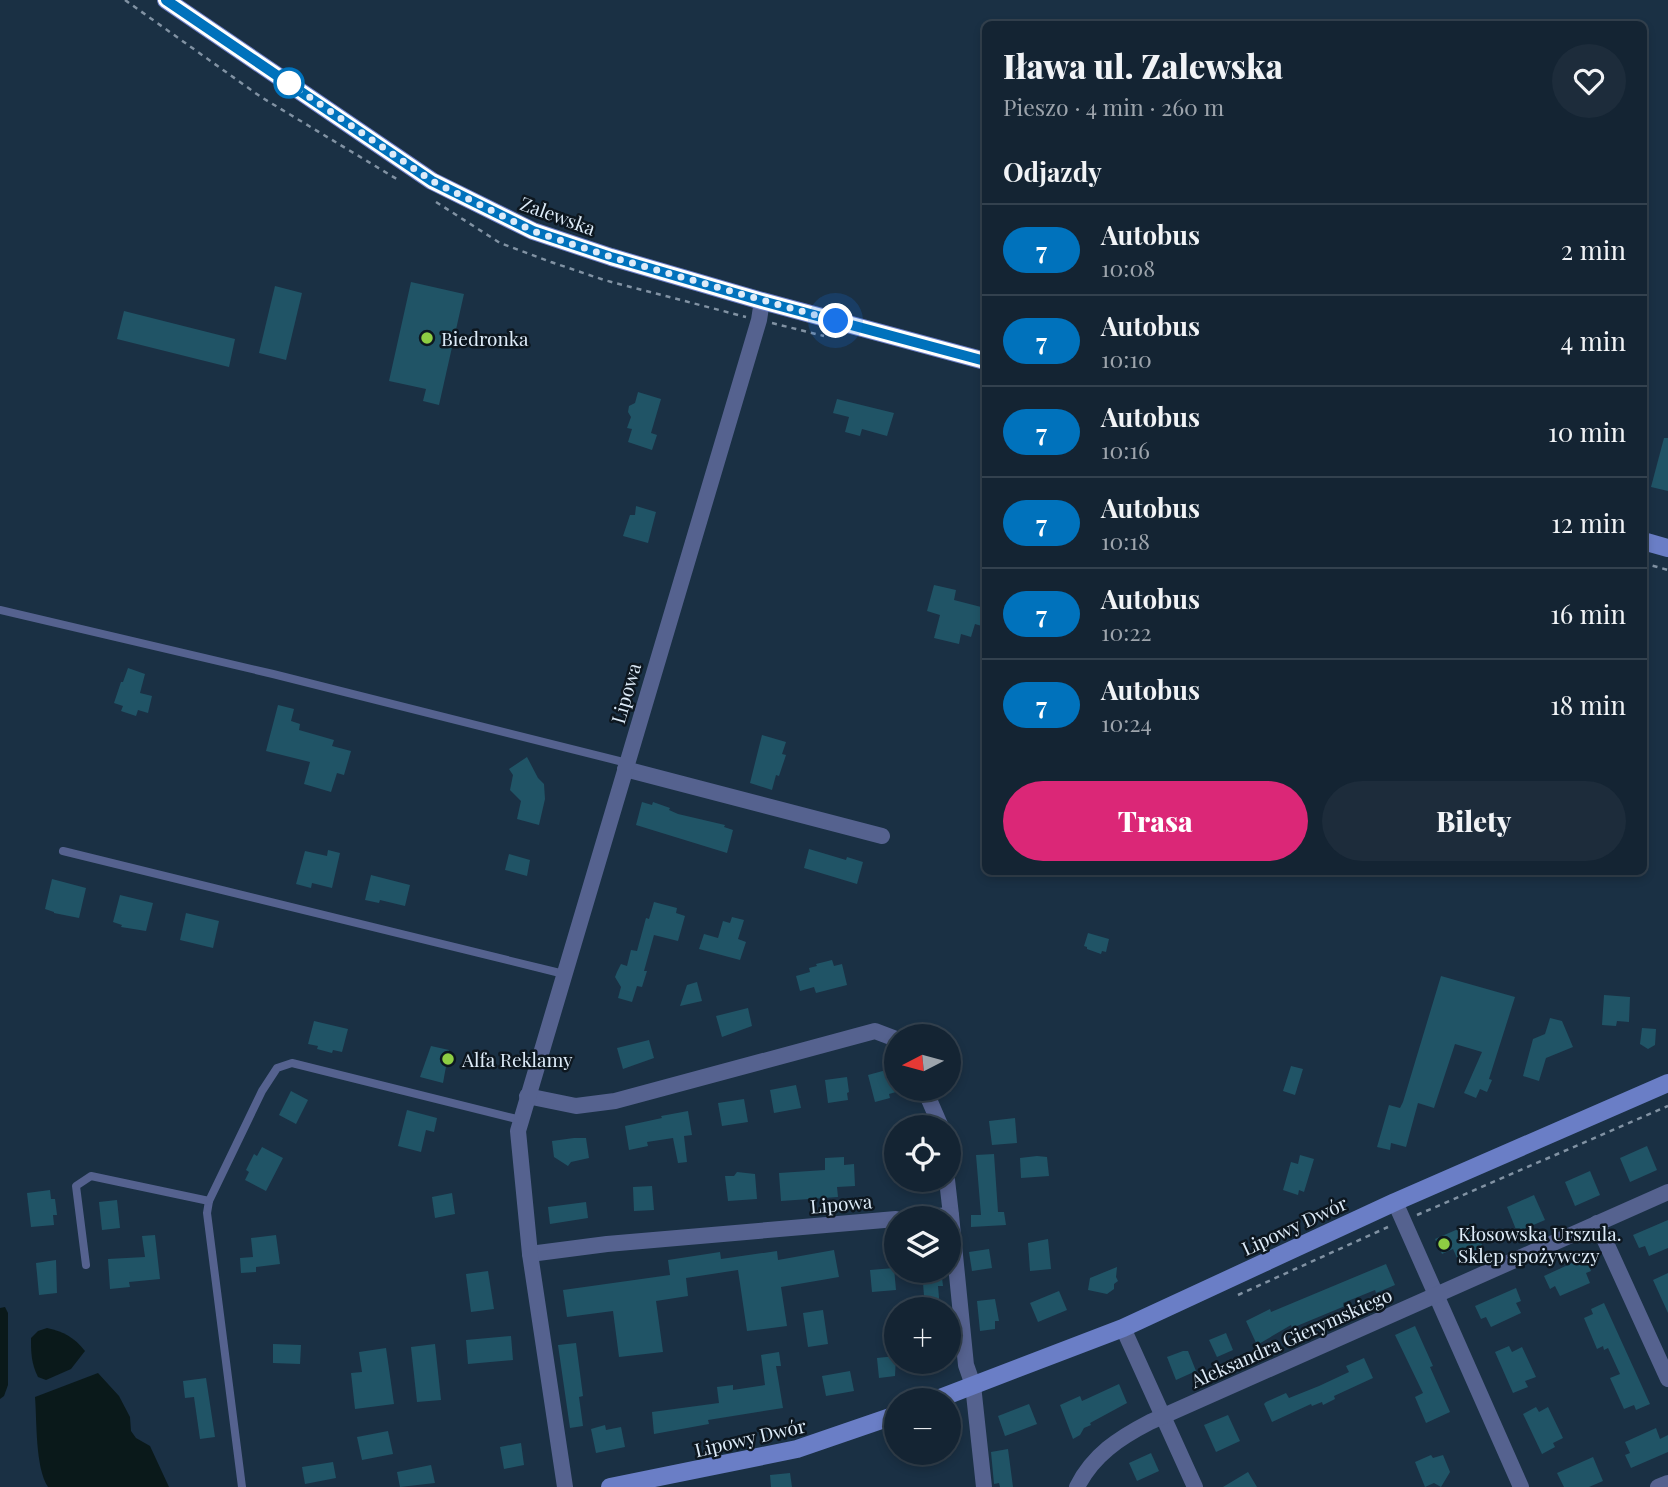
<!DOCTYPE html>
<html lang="pl">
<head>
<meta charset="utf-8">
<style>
	body { margin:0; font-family:"Playfair Display",serif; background:#1d2c3b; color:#f1f3f6; height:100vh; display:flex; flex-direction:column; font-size:26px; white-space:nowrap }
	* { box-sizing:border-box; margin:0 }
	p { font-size:23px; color:#9da4ac }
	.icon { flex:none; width:38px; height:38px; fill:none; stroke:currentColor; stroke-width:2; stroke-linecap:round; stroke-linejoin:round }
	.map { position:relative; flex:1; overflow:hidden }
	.details { position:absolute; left:982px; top:21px; width:665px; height:854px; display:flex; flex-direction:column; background:#142433; border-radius:10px; box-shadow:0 4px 10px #0003,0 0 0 2px #33414e }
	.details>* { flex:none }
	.badge { padding:0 14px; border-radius:23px; font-size:24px; line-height:46px }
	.needle { width:46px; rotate:264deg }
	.fabs { position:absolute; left:884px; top:1024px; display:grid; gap:14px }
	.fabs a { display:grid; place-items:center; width:77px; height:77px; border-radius:50%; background:#142433; box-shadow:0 4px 10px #0003,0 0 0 2px #33414e; font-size:35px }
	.you { position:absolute; width:35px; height:35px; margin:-18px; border:5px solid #fff; border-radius:50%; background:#1a73e8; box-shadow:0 0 0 10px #1a73e833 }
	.map>.badge { position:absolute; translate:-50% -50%; box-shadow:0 0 0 4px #fff }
	h2 { padding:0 21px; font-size:26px; line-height:63px }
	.round { display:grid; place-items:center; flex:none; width:74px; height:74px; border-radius:37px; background:#1d2c3b }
	.head { display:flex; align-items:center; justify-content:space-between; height:119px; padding:0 21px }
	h1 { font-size:33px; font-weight:800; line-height:52px }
	.button { display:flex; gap:14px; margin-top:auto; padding:14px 21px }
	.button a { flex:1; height:80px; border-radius:42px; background:#db2777; color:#fff; font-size:28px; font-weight:800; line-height:80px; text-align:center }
	.button a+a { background:#1d2c3b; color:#f1f3f6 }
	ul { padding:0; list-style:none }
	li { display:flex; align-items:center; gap:21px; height:91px; padding:0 21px; border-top:2px solid #33414e }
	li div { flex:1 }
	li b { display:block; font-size:26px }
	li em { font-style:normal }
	li .badge { min-width:77px; font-weight:700; text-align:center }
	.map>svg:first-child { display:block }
	.water { fill:#0a191a }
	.building { fill:#205466 }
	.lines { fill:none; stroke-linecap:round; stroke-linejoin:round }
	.path { stroke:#8192a3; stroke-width:2.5; stroke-dasharray:5 5; stroke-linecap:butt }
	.lane { stroke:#55628f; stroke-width:8 }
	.street { stroke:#55628f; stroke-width:16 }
	.secondary { stroke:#6a7ec6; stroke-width:18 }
	.line-casing { stroke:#fff; stroke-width:16 }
	.line { stroke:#0072bc; stroke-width:10 }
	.walk { stroke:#ddebf8; stroke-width:7; stroke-dasharray:0 12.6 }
	.stop-dot { fill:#fff; stroke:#0072bc; stroke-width:3.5 }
	.poi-dot { fill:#8ece43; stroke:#0d1720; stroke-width:2.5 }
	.labels { text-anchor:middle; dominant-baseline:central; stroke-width:5; stroke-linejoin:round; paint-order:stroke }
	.street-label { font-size:19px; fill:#ddebf8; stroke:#0d1720 }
	.poi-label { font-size:19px; fill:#ddebf8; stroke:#0d1720; text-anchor:start }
</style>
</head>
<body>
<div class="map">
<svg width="1668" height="1487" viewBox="0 0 1668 1487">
	<rect width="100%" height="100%" fill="#1a3044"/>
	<g class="water">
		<path d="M5 1307 8 1313V1385L4 1396 0 1399V1308Z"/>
		<path d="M47 1328C64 1332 74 1337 85 1351L71 1369 46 1380 38 1377C31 1363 31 1352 31 1338L38 1331Z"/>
		<path d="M98 1373 119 1396 130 1417 131 1431 136 1438 150 1446 169 1487H48C35 1467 37 1421 35 1397Z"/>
	</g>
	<g class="building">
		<path d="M411 282 464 294 439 405 423 401 426 389 389 381Z"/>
		<path d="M275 286 302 293 286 360 259 353Z"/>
		<path d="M124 311 235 339 229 367 117 339Z"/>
		<path d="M638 392 661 399 651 433 657 435 652 450 628 442 632 429 627 428 631 417 628 412 629 406 635 403Z"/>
		<path d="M837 399 894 413 887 436 862 429 860 436 845 432 849 417 833 413Z"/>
		<path d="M1664 438H1668V491L1651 487Z"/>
		<path d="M636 506 656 512 648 543 623 536 630 515H635Z"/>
		<path d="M934 585 956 590 954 600 985 608V627L975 624 971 637 961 634 959 644 934 638 940 615 927 611Z"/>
		<path d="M128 668 145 674 140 693 152 696 148 713 138 710 136 716 121 711 123 706 114 703 121 682H123Z"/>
		<path d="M278 705 294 709 291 721 300 724 299 730 334 740 332 746 351 751 344 775 337 773 331 792 304 784 310 762 266 751Z"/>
		<path d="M762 735 786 742 782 754 786 755 779 776 776 775 772 790 750 783Z"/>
		<path d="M527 757 538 778 544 784 545 799 539 825 517 819 521 801 510 790 513 775 509 769Z"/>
		<path d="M642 802 652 805 653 802 670 808 669 810 678 814 725 825 724 827 733 830 727 853 636 825Z"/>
		<path d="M809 849 846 860 847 857 863 862 857 884 804 868Z"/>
		<path d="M328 850 340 853 332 888 312 883 311 888 296 884 305 851 327 856Z"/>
		<path d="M509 854 530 860 527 876 505 870Z"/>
		<path d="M371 875 410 885 405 906 380 900 379 903 365 900Z"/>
		<path d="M52 879 86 888 79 918 54 913V912L45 909Z"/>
		<path d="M120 895 153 903 146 931 121 927 122 925 113 922Z"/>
		<path d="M654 902 677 908 676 913 685 916 678 941 654 935 644 971H647L642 987 637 986 632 1002 618 998 621 987 615 977 617 972 621 964 627 966 631 950 637 951 646 918 649 919Z"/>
		<path d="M186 913 219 921 213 948 180 940Z"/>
		<path d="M732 917 744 920 738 939 746 942 740 960 699 949 704 934 718 938 723 921 730 923Z"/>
		<path d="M1088 933 1109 939 1106 952 1102 951 1101 954 1087 949V947L1084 946Z"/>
		<path d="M832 960 834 966 842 964 847 985 816 993 814 987 800 991 796 976 810 972 809 968 817 966 816 964Z"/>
		<path d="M1441 976 1515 997 1489 1079 1492 1080 1487 1092 1480 1089 1476 1098 1464 1093 1482 1052 1455 1044 1434 1108 1418 1103 1406 1147 1391 1143 1390 1150 1377 1147 1389 1105 1400 1108 1403 1102Z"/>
		<path d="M697 982 702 1001 680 1006 687 985Z"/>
		<path d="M1604 995 1630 997 1629 1022 1617 1021 1616 1026 1602 1025Z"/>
		<path d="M748 1008 752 1026 722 1037 716 1016Z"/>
		<path d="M1550 1018 1562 1021 1573 1047 1546 1058 1539 1081 1523 1076 1533 1039 1545 1034Z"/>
		<path d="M314 1021 348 1029 342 1052 333 1050 332 1053 317 1049 318 1046 308 1044Z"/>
		<path d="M1642 1028 1656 1029 1655 1045 1648 1049 1640 1044Z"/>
		<path d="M649 1040 654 1058 623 1069 617 1048Z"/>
		<path d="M431 1046 449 1050 443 1083 420 1077Z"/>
		<path d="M1291 1066 1303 1069 1295 1095 1283 1091Z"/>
		<path d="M890 1069 896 1092 889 1094 890 1098 875 1102 868 1075Z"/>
		<path d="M847 1077 849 1092 847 1093 848 1100 828 1103 825 1080Z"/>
		<path d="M796 1085 801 1108 774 1113 770 1090Z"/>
		<path d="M291 1091 308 1100 296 1124 279 1115Z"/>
		<path d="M744 1099 748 1122 722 1126 718 1103Z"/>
		<path d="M407 1110 437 1118 434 1132 426 1130 421 1152 398 1146Z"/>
		<path d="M688 1111 692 1135 684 1136 687 1162 678 1163 673 1138 647 1142 648 1146 629 1150 625 1126 662 1118 661 1116Z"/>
		<path d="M1015 1118 1017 1143 992 1145 989 1121Z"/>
		<path d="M574 1138H586L589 1158 571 1162 568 1166 554 1157 552 1141Z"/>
		<path d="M1647 1146 1657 1170 1630 1182 1620 1158Z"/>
		<path d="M262 1147 283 1158 266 1191 245 1180 249 1172 246 1170 254 1154 257 1156Z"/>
		<path d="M994 1154 998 1212H1004L1006 1225 971 1227V1215H981L976 1155Z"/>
		<path d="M1300 1155 1314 1159 1304 1192 1299 1190 1298 1195 1283 1190 1291 1162 1298 1164Z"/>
		<path d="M1037 1156 1047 1157 1049 1176 1021 1178 1020 1158Z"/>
		<path d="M844 1157V1165L854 1164 855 1186 837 1187 838 1197 781 1201 779 1173 825 1170V1158Z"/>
		<path d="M1590 1171 1600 1195 1575 1206 1565 1182Z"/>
		<path d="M737 1172 755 1174 757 1199 728 1201 725 1176H734Z"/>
		<path d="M652 1186 654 1210 634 1211 633 1187Z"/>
		<path d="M50 1190 51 1199H55L57 1215H53L54 1225 31 1227 27 1193Z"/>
		<path d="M452 1193 455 1214 435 1218 432 1197Z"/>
		<path d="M1534 1195 1545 1220 1517 1232 1507 1207Z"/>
		<path d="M117 1200 120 1228 102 1230 99 1202Z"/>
		<path d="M586 1202 588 1218 550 1224 548 1207Z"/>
		<path d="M1668 1220V1248L1649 1256 1645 1246 1639 1248 1633 1235Z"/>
		<path d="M1472 1223 1483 1247 1457 1258 1453 1249 1442 1254 1435 1239Z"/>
		<path d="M155 1235 160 1279 129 1282 130 1287 110 1289 108 1259 145 1257 142 1236Z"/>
		<path d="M276 1235 280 1264 256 1267V1272L241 1273 240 1258 253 1257 251 1238Z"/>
		<path d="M1048 1239 1051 1269 1030 1271 1028 1243Z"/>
		<path d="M989 1249 992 1268 972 1271 969 1252Z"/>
		<path d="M834 1250 839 1277 781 1287 787 1326 747 1331 738 1270 686 1278 688 1296 656 1301 663 1352 619 1357 613 1311 567 1317 563 1290 670 1275 668 1260 720 1252 721 1259 777 1251 778 1260Z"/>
		<path d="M1585 1257 1591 1271 1586 1273 1590 1283 1560 1296 1555 1286 1550 1289 1544 1276Z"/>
		<path d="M56 1260 57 1293 39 1295 36 1263Z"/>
		<path d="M1386 1264 1395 1285 1376 1293 1375 1290 1343 1303 1345 1306 1292 1328 1291 1325 1257 1345 1246 1321 1270 1309 1271 1312Z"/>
		<path d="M1117 1267 1116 1277 1118 1281 1114 1284V1289L1107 1294 1088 1290 1090 1278Z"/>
		<path d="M894 1268 896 1290 872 1292 870 1270Z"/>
		<path d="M922 1270H941L943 1286H938L940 1309H925Z"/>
		<path d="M488 1271 494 1309 471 1312 466 1274Z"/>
		<path d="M1668 1273V1313L1653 1280Z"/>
		<path d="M1516 1288 1521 1301 1516 1303 1521 1313 1491 1327 1486 1317 1481 1319 1475 1306Z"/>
		<path d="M1059 1291 1067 1310 1038 1322 1030 1303Z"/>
		<path d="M995 1299 999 1321H995V1329L980 1331 977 1301Z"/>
		<path d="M1604 1303 1650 1404 1636 1410 1634 1405 1624 1409 1610 1378 1620 1374 1608 1348 1604 1350 1603 1346 1597 1349 1584 1318 1593 1314 1591 1309Z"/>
		<path d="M823 1310 828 1344 808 1347 803 1313Z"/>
		<path d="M1415 1326 1433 1366 1430 1367 1450 1412 1426 1423 1415 1397 1423 1393 1395 1335Z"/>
		<path d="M1226 1333 1233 1350 1217 1357 1209 1340Z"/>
		<path d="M511 1336 513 1360 468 1364 466 1340Z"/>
		<path d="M576 1343 583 1396 579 1397 583 1426 570 1428 558 1345Z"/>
		<path d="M273 1344 301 1345 300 1364 273 1363Z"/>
		<path d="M435 1344 441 1400 417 1402 411 1347Z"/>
		<path d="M1509 1346 1512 1352 1522 1347 1536 1377 1525 1381 1528 1387 1513 1393 1495 1352Z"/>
		<path d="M386 1348 394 1404 355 1409 351 1373 362 1372 359 1352Z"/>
		<path d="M1183 1351H1188L1196 1371 1176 1380 1167 1357Z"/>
		<path d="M779 1352 781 1366H776L783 1408 708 1420 709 1424 654 1434 652 1412 719 1403 717 1387 733 1385V1390L765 1385 761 1355Z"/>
		<path d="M896 1356 895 1376 879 1378 877 1358Z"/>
		<path d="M1364 1358 1373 1378 1334 1396 1335 1399 1323 1405 1322 1402 1312 1406 1311 1404 1272 1422 1264 1404 1266 1402 1286 1393 1289 1398 1319 1386 1349 1372 1346 1366Z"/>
		<path d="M850 1371 854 1391 826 1396 822 1376Z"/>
		<path d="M206 1378 215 1437 200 1439 194 1397 185 1398 183 1381Z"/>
		<path d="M1119 1384 1127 1403 1090 1423 1091 1425 1084 1428 1080 1435 1073 1439 1060 1405 1080 1396 1082 1401Z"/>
		<path d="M1029 1404 1037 1424 1005 1436 998 1416Z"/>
		<path d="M1536 1407 1539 1412 1548 1407 1563 1438 1553 1443 1555 1447 1542 1454 1523 1414Z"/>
		<path d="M1228 1415 1240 1441 1216 1452 1204 1425Z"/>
		<path d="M605 1425 606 1430 621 1427 625 1447 596 1453 591 1429Z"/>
		<path d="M1656 1428 1660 1439 1668 1435V1452L1631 1468 1625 1455 1630 1453 1625 1442Z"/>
		<path d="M388 1431 393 1454 362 1460 357 1437Z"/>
		<path d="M521 1443 524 1465 504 1469 500 1447Z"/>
		<path d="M1008 1449 1013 1487H1000L999 1483 994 1484 991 1452Z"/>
		<path d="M1151 1453 1159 1471 1137 1481 1129 1463Z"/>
		<path d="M1431 1455 1433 1458 1443 1455 1450 1472 1441 1487 1434 1483 1425 1487 1415 1462Z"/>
		<path d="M1593 1457 1603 1481 1589 1487H1564L1557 1473Z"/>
		<path d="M333 1462 336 1478 305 1484 302 1467Z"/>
		<path d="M431 1465 435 1483 400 1487 397 1472Z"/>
		<path d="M1248 1472 1257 1487H1223Z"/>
		<path d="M790 1473 792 1487H771L770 1475Z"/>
	</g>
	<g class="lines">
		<g class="path">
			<path d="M125 0 261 97 400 181"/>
			<path d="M436 202 500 243 551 262 604 280 746 317"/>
			<path d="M772 323 824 336"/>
			<path d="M1643 563 1668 570"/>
			<path d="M1417 1215 1668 1106"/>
			<path d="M1238 1295 1388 1227"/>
		</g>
		<g class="lane">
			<path d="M0 610 273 674 627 763"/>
			<path d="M63 851 564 974"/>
			<path d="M209 1201 207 1213 242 1487"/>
			<path d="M86 1265 76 1186 91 1176 209 1201 262 1091 277 1068 292 1063 521 1120"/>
		</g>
		<g class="street">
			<path d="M625 769 882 836"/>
			<path d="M924 1088 941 1127"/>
			<path d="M527 1096 576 1106 615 1101 875 1031 896 1039"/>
			<path d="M947 1180 951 1215"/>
			<path d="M1395 1202 1521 1487"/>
			<path d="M910 1218 951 1215 966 1365 973 1385 984 1487"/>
			<path d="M1597 1223 1668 1379"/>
			<path d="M530 1254 607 1244 896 1219"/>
			<path d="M1123 1328 1195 1487"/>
			<path d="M565 1487 530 1254 518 1131 759 320 762 301"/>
			<path d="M1077 1487C1093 1455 1119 1438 1150 1422L1668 1192"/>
			<path d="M1658 1487 1668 1483"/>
		</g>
		<g class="secondary">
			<path d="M166 0 432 181 533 231 611 257 762 301 985 361"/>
			<path d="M1643 541 1668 548"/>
			<path d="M935 1400 1123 1328 1395 1202 1668 1083"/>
			<path d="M610 1487 797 1449 896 1415"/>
		</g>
	</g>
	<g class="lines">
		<defs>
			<path id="line" d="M166 0 432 181 533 231 611 257 762 301 985 361"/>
		</defs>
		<use href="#line" class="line-casing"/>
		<use href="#line" class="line"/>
		<path class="walk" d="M289 83 432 181 533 231 611 257 836 321"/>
	</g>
	<circle class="stop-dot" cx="289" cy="83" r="14"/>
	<g class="poi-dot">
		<circle cx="427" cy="338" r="7"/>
		<circle cx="448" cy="1059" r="7"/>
		<circle cx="1444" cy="1244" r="7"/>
	</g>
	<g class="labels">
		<g class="street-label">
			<text transform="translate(558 215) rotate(20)">Zalewska</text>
			<text transform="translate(625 693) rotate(-74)">Lipowa</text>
			<text transform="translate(841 1203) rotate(-5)">Lipowa</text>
			<text transform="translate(1294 1225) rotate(-25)">Lipowy Dwór</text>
			<text transform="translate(1291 1337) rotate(-24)">Aleksandra Gierymskiego</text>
			<text transform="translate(750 1437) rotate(-13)">Lipowy Dwór</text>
		</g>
		<g class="poi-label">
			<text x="441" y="338">Biedronka</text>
			<text x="462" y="1059">Alfa Reklamy</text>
			<text x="1458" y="1233">Kłosowska Urszula.<tspan x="1458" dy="22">Sklep spożywczy</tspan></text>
		</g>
	</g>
</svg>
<div class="fabs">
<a><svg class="needle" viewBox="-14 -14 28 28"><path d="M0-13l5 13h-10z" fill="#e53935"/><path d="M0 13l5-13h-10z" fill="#9da4ac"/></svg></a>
<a><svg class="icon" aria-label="locate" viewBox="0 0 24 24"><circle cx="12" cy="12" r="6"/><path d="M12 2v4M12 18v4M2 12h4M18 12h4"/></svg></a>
<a><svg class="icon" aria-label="layers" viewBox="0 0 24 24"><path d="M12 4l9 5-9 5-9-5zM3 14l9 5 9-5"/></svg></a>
<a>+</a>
<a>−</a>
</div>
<div class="you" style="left:836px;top:321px"></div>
<section class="details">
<div class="head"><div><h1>Iława ul. Zalewska</h1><p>Pieszo · 4 min · 260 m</p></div><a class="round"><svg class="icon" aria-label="heart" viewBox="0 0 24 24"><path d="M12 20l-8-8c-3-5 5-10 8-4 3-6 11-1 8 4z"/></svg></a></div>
<h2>Odjazdy</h2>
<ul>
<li><span class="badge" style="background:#0072bc;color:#fff">7</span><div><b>Autobus</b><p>10:08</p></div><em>2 min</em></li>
<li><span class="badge" style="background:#0072bc;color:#fff">7</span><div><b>Autobus</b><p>10:10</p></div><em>4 min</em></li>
<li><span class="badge" style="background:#0072bc;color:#fff">7</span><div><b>Autobus</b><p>10:16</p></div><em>10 min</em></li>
<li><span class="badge" style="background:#0072bc;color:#fff">7</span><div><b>Autobus</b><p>10:18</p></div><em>12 min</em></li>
<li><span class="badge" style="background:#0072bc;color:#fff">7</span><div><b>Autobus</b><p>10:22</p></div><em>16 min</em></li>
<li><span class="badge" style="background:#0072bc;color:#fff">7</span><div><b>Autobus</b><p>10:24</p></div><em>18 min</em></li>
</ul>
<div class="button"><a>Trasa</a><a>Bilety</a></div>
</section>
</div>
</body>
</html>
